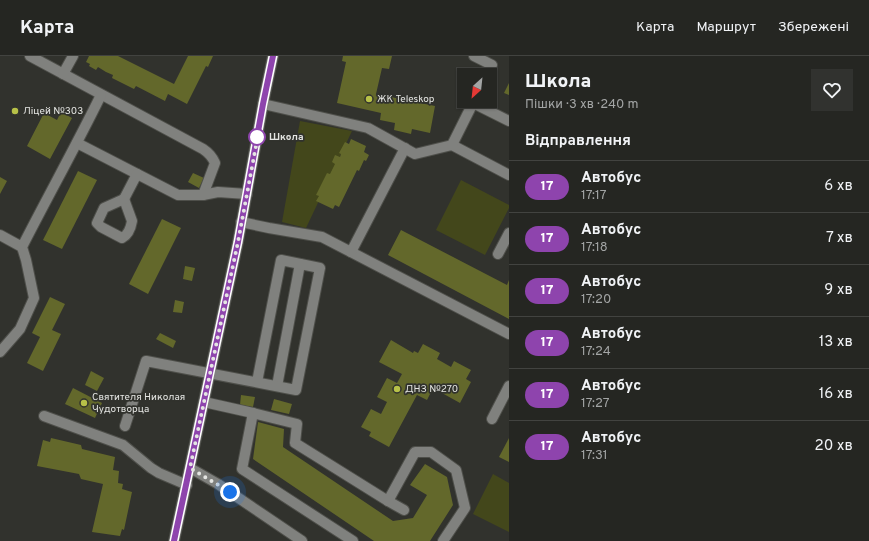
<!DOCTYPE html>
<html lang="uk">
<head>
<meta charset="utf-8">
<style>
	body { margin:0; font-family:Overpass,sans-serif; background:#31322f; color:#f1f3f6; height:100vh; display:flex; flex-direction:column; font-size:15px; white-space:nowrap }
	* { box-sizing:border-box; margin:0 }
	p { font-size:13px; color:#a3a5a5 }
	.icon { flex:none; width:22px; height:22px; fill:none; stroke:currentColor; stroke-width:2; stroke-linecap:round; stroke-linejoin:round }
	.map { position:relative; flex:1; overflow:hidden }
	.drawer { display:flex; flex-direction:column; background:#252622; width:360px }
	.drawer>* { flex:none }
	.badge { padding:0 8px; border-radius:13px; font-size:14px; line-height:26px }
	.needle { width:26px; rotate:207deg }
	.fabs { position:absolute; left:457px; top:12px; display:grid; gap:8px }
	.fabs a { display:grid; place-items:center; width:40px; height:40px; border-radius:0px; background:#252622; box-shadow:0 1px 3px #0004,0 0 0 1px #424340; font-size:20px }
	.you { position:absolute; width:20px; height:20px; margin:-10px; border:3px solid #fff; border-radius:50%; background:#1a73e8; box-shadow:0 0 0 6px #1a73e833 }
	.map>.badge { position:absolute; translate:-50% -50%; box-shadow:0 0 0 2px #fff }
	h2 { padding:0 16px; font-size:15px; line-height:36px }
	.round { display:grid; place-items:center; flex:none; width:42px; height:42px; border-radius:0px; background:#31322f }
	.summary { display:flex; align-items:center; justify-content:space-between; height:68px; padding:0 16px }
	h1 { font-size:19px; font-weight:800; line-height:30px }
	ul { padding:0; list-style:none }
	li { display:flex; align-items:center; gap:12px; height:52px; padding:0 16px; border-top:1px solid #424340 }
	li div { flex:1 }
	li b { display:block; font-size:15px }
	li em { font-style:normal }
	li .badge { min-width:44px; font-weight:700; text-align:center }
	header { display:flex; align-items:center; gap:24px; box-sizing:border-box; height:56px; padding:0 20px; background:#252622; border-bottom:1px solid #424340 }
	header strong { font-size:19px }
	nav { display:flex; gap:22px; margin-inline-start:auto; font-size:14px }
	main { display:flex; flex:1; min-height:0 }
	.map>svg:first-child { display:block }
	.green { fill:#43471b }
	.building { fill:#63682b }
	.lines { fill:none; stroke-linecap:round; stroke-linejoin:round }
	.minor-casing { stroke:#4e4f4a; stroke-width:12 }
	.minor { stroke:#80817e; stroke-width:10 }
	.line-casing { stroke:#fff; stroke-width:9 }
	.line { stroke:#8e44ad; stroke-width:6 }
	.walk { stroke:#e4e5e2; stroke-width:4; stroke-dasharray:0 7.2 }
	.poi-dot { fill:#b7c148; stroke:#31322d; stroke-width:1.5 }
	.stop-dot { fill:#fff; stroke:#8e44ad; stroke-width:2 }
	.labels { text-anchor:middle; dominant-baseline:central; stroke-width:3.5; stroke-linejoin:round; paint-order:stroke }
	.poi-label { font-size:10px; fill:#e4e5e2; stroke:#31322d; text-anchor:start }
	.stop-label { font-size:10px; font-weight:bold; fill:#e4e5e2; stroke:#31322d; text-anchor:start }
</style>
</head>
<body>
<header>
<strong>Карта</strong>
<nav><a>Карта</a><a>Маршрут</a><a>Збережені</a></nav>
</header>
<main>
<div class="map">
<svg width="509" height="485" viewBox="0 0 509 485">
	<rect width="100%" height="100%" fill="#31322d"/>
	<g class="green">
		<path d="M300 65 352 75 306 172 282 166Z"/>
		<path d="M461 124 509 149V152L485 199 436 174Z"/>
		<path d="M493 418 509 427V476L473 458Z"/>
	</g>
	<g class="building">
		<path d="M89 0H118L174 28 188 0H213L208 11 206 10 187 48 168 38 165 45 136 30 134 33 112 22 113 19 106 16 98 11 96 14 89 10 90 8 86 6Z"/>
		<path d="M343 0H392L389 13 382 12 376 38 435 50 430 77 412 73 411 78 394 74 395 67 380 64 381 57 337 47 346 6 342 5Z"/>
		<path d="M509 27V39L504 37Z"/>
		<path d="M61 56 72 62 50 103 27 90 44 57 57 64Z"/>
		<path d="M351 83 366 90 364 96 369 99 366 105 364 104 359 115 357 114 339 151 335 149 333 153 316 145 319 140 316 139 327 117 330 118 335 108 332 106 335 99 340 101 341 98 339 97 345 86 349 88Z"/>
		<path d="M78 115 97 124 62 193 43 184Z"/>
		<path d="M193 117 204 122 199 132 188 126Z"/>
		<path d="M0 121 7 125 0 138Z"/>
		<path d="M162 163 181 172 148 238 129 228Z"/>
		<path d="M401 174 507 229 509 224V263L388 199Z"/>
		<path d="M185 210 195 212 192 225 183 223Z"/>
		<path d="M50 241 65 248 52 274 61 278 43 315 27 307 40 281 32 277Z"/>
		<path d="M175 244 184 246 182 257 173 256Z"/>
		<path d="M160 277 176 285 173 292 156 283Z"/>
		<path d="M391 284 413 297 414 295 418 297 423 288 440 297 437 303 451 311 454 305 471 314 466 323 471 326 460 347 433 332 427 344 417 339 389 391 369 380 371 376 361 371 371 353 381 358 387 346 377 341 387 322 397 327 402 318 379 306Z"/>
		<path d="M91 315 104 322 97 335 85 329Z"/>
		<path d="M73 332 102 347 95 362 65 348Z"/>
		<path d="M241 339 255 341 253 351 240 349Z"/>
		<path d="M274 343 292 348 289 358 271 354Z"/>
		<path d="M258 366 284 373 283 391 393 465 413 462 427 439 410 429 425 408 447 421 453 449 430 485H374L253 403Z"/>
		<path d="M51 382 81 389 82 393 115 401 113 414 119 415 118 427 123 428 122 433 132 436 124 474 122 473 120 480 92 476 103 428 81 423 79 418 37 410 43 384 50 386Z"/>
		<path d="M509 382V406L499 401Z"/>
	</g>
	<g class="lines">
		<defs>
			<g id="minor">
				<path d="M30 0 203 93C209 97 212 100 215 107L203 139"/>
				<path d="M474 0 492 9 487 19"/>
				<path d="M63 18 73 0"/>
				<path d="M263 48 368 72 415 98 452 89 509 119"/>
				<path d="M77 87 178 139H203L218 136 247 138"/>
				<path d="M452 89 473 47 509 65"/>
				<path d="M124 143 132 165C131 171 128 179 122 182L101 171 97 167 104 152Z"/>
				<path d="M124 143 137 118"/>
				<path d="M241 166 269 172 322 181 509 278"/>
				<path d="M0 179 22 191"/>
				<path d="M351 196 405 92"/>
				<path d="M498 198 509 177"/>
				<path d="M0 296 20 273 34 242 26 204 22 191C48 140 76 90 101 39"/>
				<path d="M277 330 300 208"/>
				<path d="M204 346 253 357"/>
				<path d="M44 360 123 389 151 412 159 417 187 429"/>
				<path d="M492 363 509 330"/>
				<path d="M125 370 146 305 296 334 320 212 281 204 257 326"/>
				<path d="M190 412 218 428 302 485"/>
				<path d="M388 445 415 396H431L456 414 465 452 443 485"/>
				<path d="M174 485 238 186 263 48 273 0"/>
				<path d="M353 485 242 413 253 357 297 368 295 387 388 445 404 454"/>
			</g>
		</defs>
		<use href="#minor" class="minor-casing"/>
		<use href="#minor" class="minor"/>
	</g>
	<g class="lines">
		<defs>
			<path id="line" d="M174 485 238 186 263 48 273 0"/>
		</defs>
		<use href="#line" class="line-casing"/>
		<use href="#line" class="line"/>
		<path class="walk" d="M230 436 190 412 238 186 258 79 257 81"/>
	</g>
	<g class="poi-dot">
		<circle cx="369" cy="43" r="4"/>
		<circle cx="15" cy="55" r="4"/>
		<circle cx="397" cy="333" r="4"/>
		<circle cx="84" cy="347" r="4"/>
	</g>
	<circle class="stop-dot" cx="257" cy="81" r="8"/>
	<g class="labels">
		<g class="poi-label">
			<text x="377" y="43">ЖК Teleskop</text>
			<text x="23" y="55">Ліцей №303</text>
			<text x="405" y="333">ДНЗ №270</text>
			<text x="92" y="341">Святителя Николая<tspan x="92" dy="12">Чудотворца</tspan></text>
		</g>
		<g class="stop-label">
			<text x="269" y="81">Школа</text>
		</g>
	</g>
</svg>
<div class="fabs">
<a><svg class="needle" viewBox="-14 -14 28 28"><path d="M0-13l5 13h-10z" fill="#e53935"/><path d="M0 13l5-13h-10z" fill="#a3a5a5"/></svg></a>
</div>
<div class="you" style="left:230px;top:436px"></div>
</div>
<section class="drawer">
<div class="summary"><div><h1>Школа</h1><p>Пішки · 3 хв · 240 m</p></div><a class="round"><svg class="icon" aria-label="heart" viewBox="0 0 24 24"><path d="M12 20l-8-8c-3-5 5-10 8-4 3-6 11-1 8 4z"/></svg></a></div>
<h2>Відправлення</h2>
<ul>
<li><span class="badge" style="background:#8e44ad;color:#fff">17</span><div><b>Автобус</b><p>17:17</p></div><em>6 хв</em></li>
<li><span class="badge" style="background:#8e44ad;color:#fff">17</span><div><b>Автобус</b><p>17:18</p></div><em>7 хв</em></li>
<li><span class="badge" style="background:#8e44ad;color:#fff">17</span><div><b>Автобус</b><p>17:20</p></div><em>9 хв</em></li>
<li><span class="badge" style="background:#8e44ad;color:#fff">17</span><div><b>Автобус</b><p>17:24</p></div><em>13 хв</em></li>
<li><span class="badge" style="background:#8e44ad;color:#fff">17</span><div><b>Автобус</b><p>17:27</p></div><em>16 хв</em></li>
<li><span class="badge" style="background:#8e44ad;color:#fff">17</span><div><b>Автобус</b><p>17:31</p></div><em>20 хв</em></li>
</ul>
</section>
</main>
</body>
</html>
